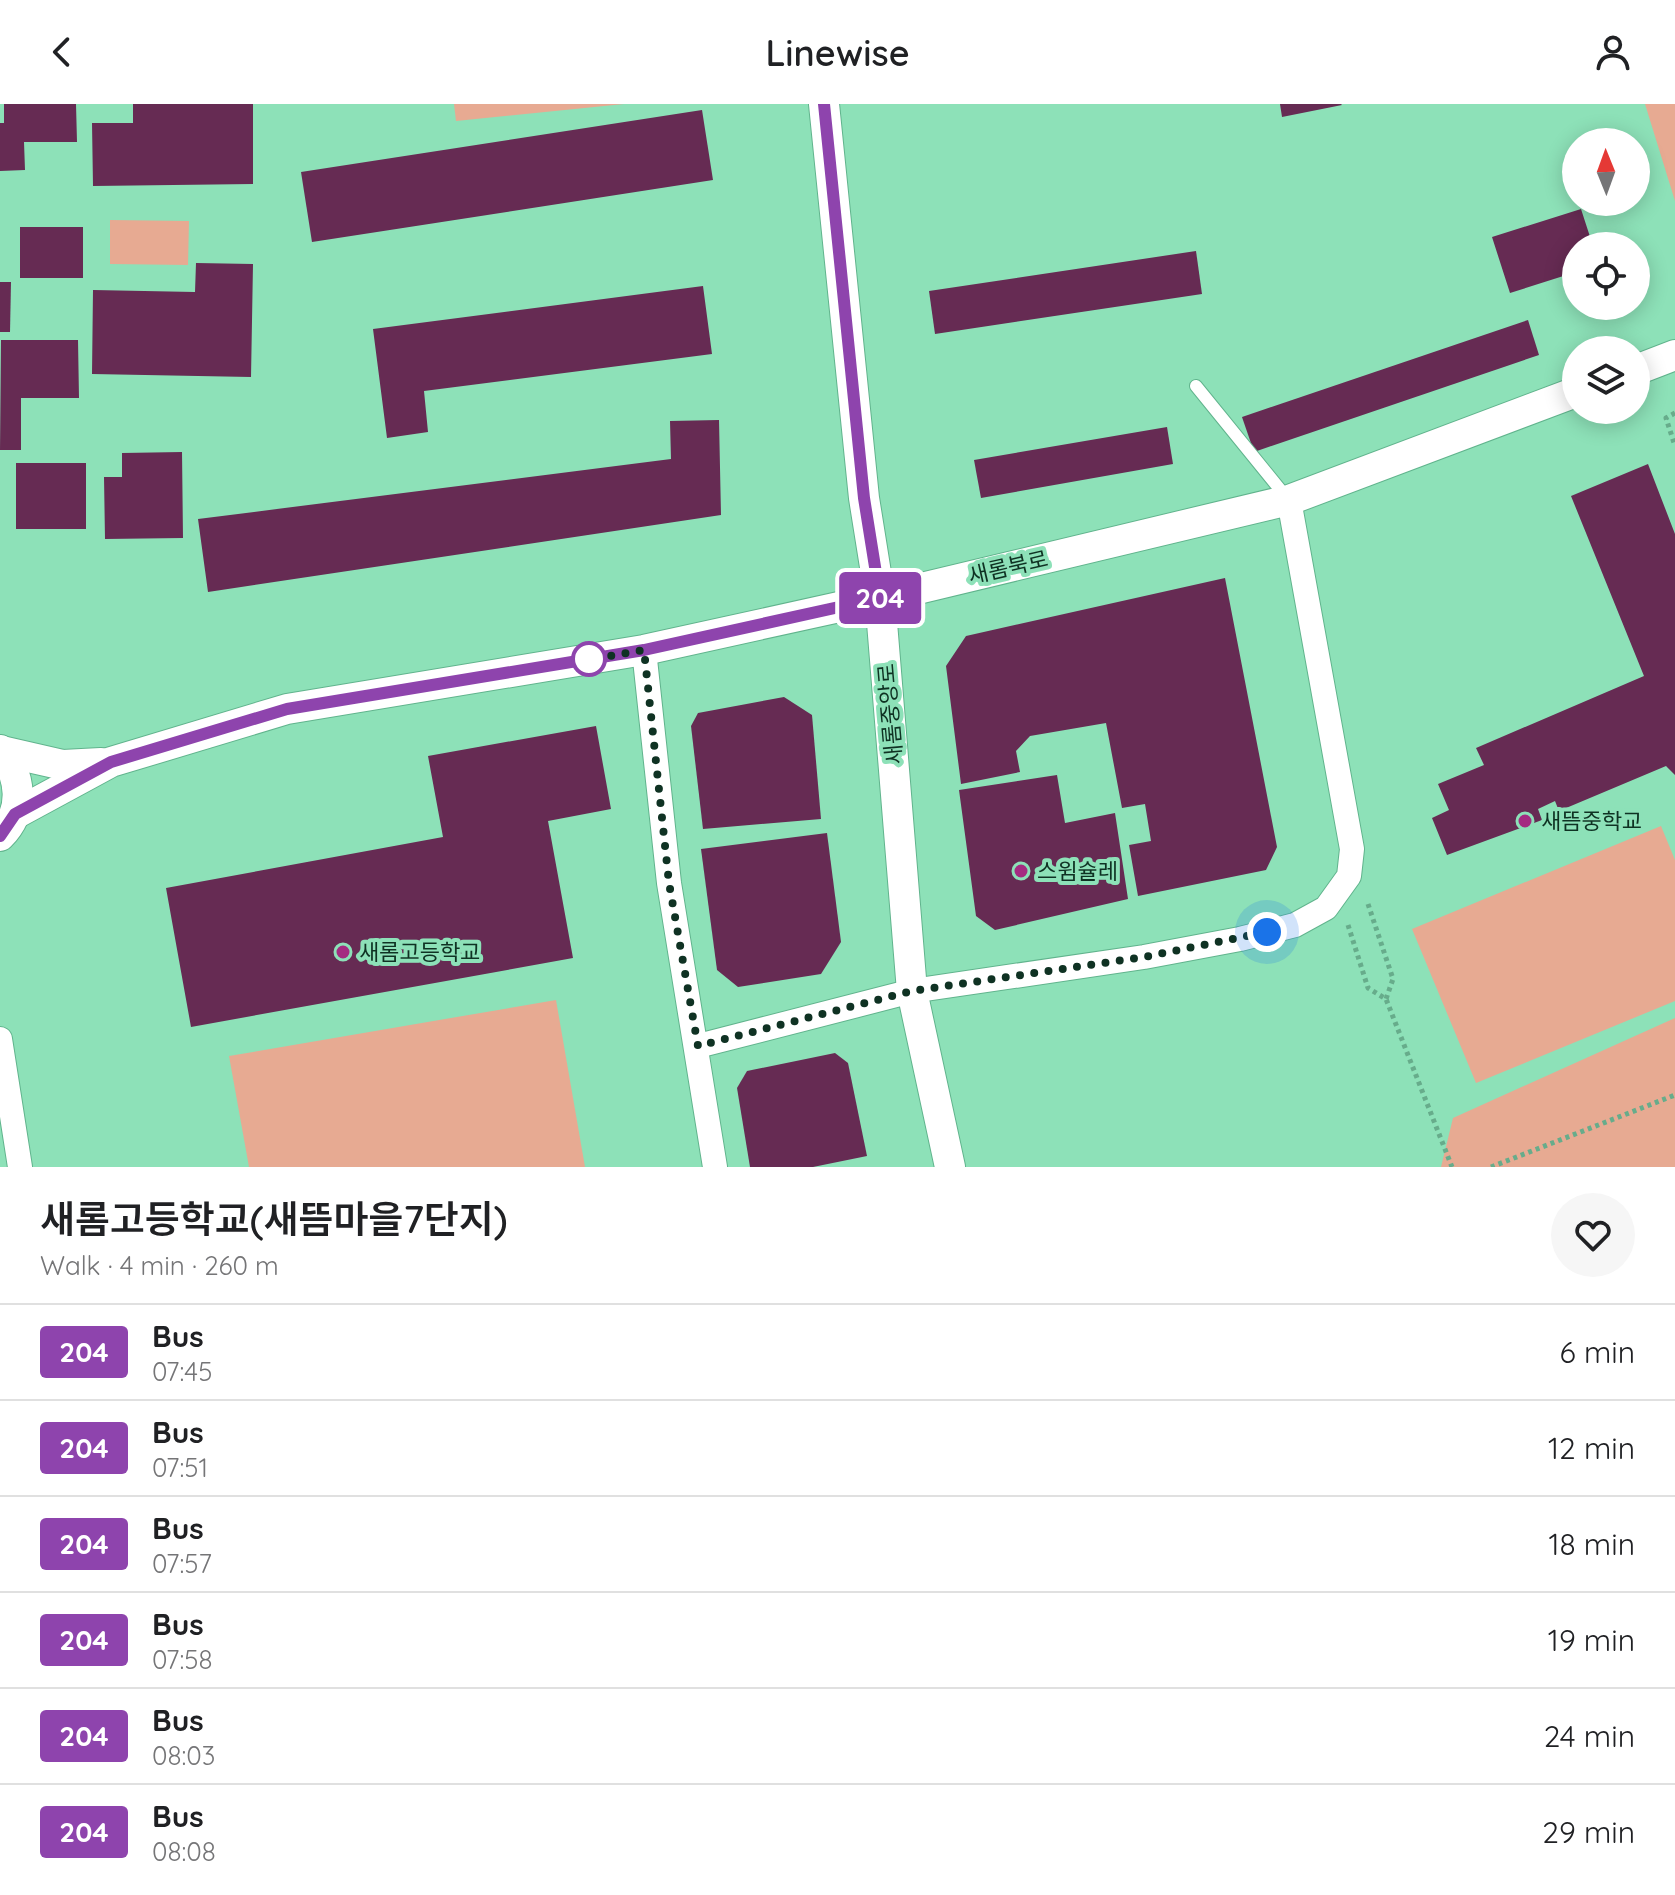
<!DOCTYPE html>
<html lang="en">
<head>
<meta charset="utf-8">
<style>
	body { margin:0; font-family:Quicksand,"Noto Sans KR",sans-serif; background:#f6f6f6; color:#202124; height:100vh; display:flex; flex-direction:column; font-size:30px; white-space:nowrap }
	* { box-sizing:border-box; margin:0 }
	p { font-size:26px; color:#757577 }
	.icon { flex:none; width:44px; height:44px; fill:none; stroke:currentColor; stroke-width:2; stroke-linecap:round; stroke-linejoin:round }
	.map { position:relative; height:1063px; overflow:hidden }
	.sheet { display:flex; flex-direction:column; background:#fff; flex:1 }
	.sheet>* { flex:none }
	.badge { padding:0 16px; border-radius:6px; font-size:28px; line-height:52px }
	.needle { width:52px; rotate:359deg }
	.tools { position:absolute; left:1562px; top:24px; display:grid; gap:16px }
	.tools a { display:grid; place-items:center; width:88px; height:88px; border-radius:50%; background:#fff; box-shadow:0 4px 20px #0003; font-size:40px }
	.you { position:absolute; width:40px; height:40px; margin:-20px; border:6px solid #fff; border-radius:50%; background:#1a73e8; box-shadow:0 0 0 12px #1a73e833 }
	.map>.badge { position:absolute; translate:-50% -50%; box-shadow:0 0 0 4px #fff }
	.round { display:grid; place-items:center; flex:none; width:84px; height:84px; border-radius:42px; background:#f6f6f6 }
	.overview { display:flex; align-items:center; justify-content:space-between; height:136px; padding:0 40px }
	h1 { font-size:38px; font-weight:600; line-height:60px }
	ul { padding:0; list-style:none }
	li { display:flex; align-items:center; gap:24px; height:96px; padding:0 40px; border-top:2px solid #e0e0e0 }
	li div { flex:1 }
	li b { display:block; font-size:30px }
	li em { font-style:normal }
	li .badge { min-width:88px; font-weight:700; text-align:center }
	header { display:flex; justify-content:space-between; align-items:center; height:104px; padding:0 40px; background:#fff; font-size:36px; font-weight:600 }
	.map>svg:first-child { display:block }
	.green { fill:#e7aa92 }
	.building { fill:#662b53 }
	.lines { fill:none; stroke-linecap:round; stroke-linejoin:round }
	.service-casing { stroke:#61b48d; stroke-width:14 }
	.minor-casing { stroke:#61b48d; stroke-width:26 }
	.tertiary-casing { stroke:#61b48d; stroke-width:32 }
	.path { stroke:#67ac8b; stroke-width:5; stroke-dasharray:4 4; stroke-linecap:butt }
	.service { stroke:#fff; stroke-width:12 }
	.minor { stroke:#fff; stroke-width:24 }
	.tertiary { stroke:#fff; stroke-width:30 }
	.line-casing { stroke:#fff; stroke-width:18 }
	.line { stroke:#8e44ad; stroke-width:12 }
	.walk { stroke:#0f3223; stroke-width:8; stroke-dasharray:0 14.4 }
	.stop-dot { fill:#fff; stroke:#8e44ad; stroke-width:4 }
	.poi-dot { fill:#a42b81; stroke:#8de1b8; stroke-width:3 }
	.labels { text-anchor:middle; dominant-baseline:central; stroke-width:8; stroke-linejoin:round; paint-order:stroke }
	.street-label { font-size:22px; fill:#0f3223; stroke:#8de1b8 }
	.poi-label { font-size:22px; fill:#0f3223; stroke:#8de1b8; text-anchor:start }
</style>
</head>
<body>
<header><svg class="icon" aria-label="back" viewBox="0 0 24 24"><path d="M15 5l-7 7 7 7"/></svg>Linewise<svg class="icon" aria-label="person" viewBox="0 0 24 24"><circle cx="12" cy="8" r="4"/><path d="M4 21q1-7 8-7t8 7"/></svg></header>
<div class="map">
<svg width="1675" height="1063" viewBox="0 0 1675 1063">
	<rect width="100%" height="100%" fill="#8de1b8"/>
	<g class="green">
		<path d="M454 0H624L456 17Z"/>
		<path d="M1645 0H1675V97Z"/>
		<path d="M110 116 189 117 188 161 110 160Z"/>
		<path d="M1661 722 1675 756V897L1476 979 1412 825Z"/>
		<path d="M556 896 585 1063H249L229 952Z"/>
		<path d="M1675 914V1063H1441L1453 1014Z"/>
	</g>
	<g class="building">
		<path d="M4 0H76L77 38H24L25 66 0 67V19H4Z"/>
		<path d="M133 0H253V80L93 82 92 19H133Z"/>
		<path d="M1280 0H1341L1342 1 1282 13Z"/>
		<path d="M702 6 713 76 312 138 301 68Z"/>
		<path d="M1581 105 1593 142H1576V168L1510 189 1492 133Z"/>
		<rect x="20" y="123" width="63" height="51"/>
		<path d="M1196 147 1202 190 935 230 929 187Z"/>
		<path d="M196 159 253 160 251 273 92 270 93 186 195 188Z"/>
		<path d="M0 178H11L10 228H0Z"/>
		<path d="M703 182 712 250 424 287 428 328 387 334 373 225Z"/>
		<path d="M1528 216 1539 251 1254 348 1242 313Z"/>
		<path d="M1 236H78L79 294H21V346H0Z"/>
		<path d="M719 316 721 411 208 488 198 415 671 355 670 317Z"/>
		<path d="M1167 323 1173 360 981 394 974 356Z"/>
		<path d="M182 348 183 434 105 435 104 373H122V349Z"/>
		<rect x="16" y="359" width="70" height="66"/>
		<path d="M1648 360 1675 430V671L1666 662 1559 707 1555 697 1538 705 1542 716 1447 751 1432 714 1449 706 1438 680 1484 661 1476 644 1644 572 1571 392Z"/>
		<path d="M1225 474 1277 743 1266 766 1138 792 1129 741 1151 737 1145 700 1122 704 1106 619 1030 632 1016 647 1020 668 961 680 946 562 966 532Z"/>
		<path d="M784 593 812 611 821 715 703 725 691 622 698 609Z"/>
		<path d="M596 622 611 705 548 717 573 854 191 923 166 784 443 733 428 652Z"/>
		<path d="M1057 671 1065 719 1115 709 1128 795 995 826 976 812 959 686Z"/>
		<path d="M827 729 841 838 821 870 738 883 717 866 701 745Z"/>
		<path d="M835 949 848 959 867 1052 813 1063H750L737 984 747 967Z"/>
	</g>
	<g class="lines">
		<defs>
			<path id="service" d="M1196 282 1287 394"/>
			<g id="minor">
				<path d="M644 546 669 779 715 1063"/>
				<path d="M0 935 20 1063"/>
				<path d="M698 942 912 887 1144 853 1240 835 1295 821 1326 804 1349 772 1352 745 1289 396"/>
			</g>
			<g id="tertiary">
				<path d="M824 0 864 394 880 494 912 887 950 1063"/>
				<path d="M1636 266 1675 251"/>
				<path d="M0 646C22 672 25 707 0 732"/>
				<path d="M2 647 63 661 101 659"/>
				<path d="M15 710 111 658 287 605 644 546 880 494 1289 396 1576 288"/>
			</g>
		</defs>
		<use href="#service" class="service-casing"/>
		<use href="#minor" class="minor-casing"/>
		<use href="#tertiary" class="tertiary-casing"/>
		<g class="path">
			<path d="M1675 309 1666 314 1675 342"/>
			<path d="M1368 800 1393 875 1386 895"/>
			<path d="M1348 821 1368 884 1386 895 1452 1063"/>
			<path d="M1491 1063 1675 991"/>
		</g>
		<use href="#service" class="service"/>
		<use href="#minor" class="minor"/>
		<use href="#tertiary" class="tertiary"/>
	</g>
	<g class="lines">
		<defs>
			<path id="line" d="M0 732 15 710 111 658 287 605 644 546 880 494 864 394 824 0"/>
		</defs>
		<use href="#line" class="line-casing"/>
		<use href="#line" class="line"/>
		<path class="walk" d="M589 555 586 556 644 546 669 779 698 942 912 887 1144 853 1267 828"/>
	</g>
	<circle class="stop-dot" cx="589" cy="555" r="16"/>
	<g class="poi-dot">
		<circle cx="1525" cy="717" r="8"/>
		<circle cx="1021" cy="767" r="8"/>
		<circle cx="343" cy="848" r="8"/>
	</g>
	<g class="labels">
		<g class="street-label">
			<text transform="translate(1008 463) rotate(-13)">새롬북로</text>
			<text transform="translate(890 610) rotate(-95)">새롬중앙로</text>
		</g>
		<g class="poi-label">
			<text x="1541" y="717">새뜸중학교</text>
			<text x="1037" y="767">스윔슐레</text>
			<text x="359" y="848">새롬고등학교</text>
		</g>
	</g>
</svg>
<div class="tools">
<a><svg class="needle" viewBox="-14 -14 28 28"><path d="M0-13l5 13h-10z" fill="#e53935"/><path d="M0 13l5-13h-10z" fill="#757577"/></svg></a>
<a><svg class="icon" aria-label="locate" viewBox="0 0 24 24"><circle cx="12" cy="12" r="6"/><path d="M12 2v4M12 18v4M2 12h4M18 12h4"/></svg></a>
<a><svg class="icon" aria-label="layers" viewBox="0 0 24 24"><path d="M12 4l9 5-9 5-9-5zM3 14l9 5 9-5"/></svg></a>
</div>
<div class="you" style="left:1267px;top:828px"></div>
<b class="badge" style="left:880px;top:494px;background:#8e44ad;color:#fff">204</b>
</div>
<section class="sheet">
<div class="overview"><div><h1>새롬고등학교(새뜸마을7단지)</h1><p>Walk · 4 min · 260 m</p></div><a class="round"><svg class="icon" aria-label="heart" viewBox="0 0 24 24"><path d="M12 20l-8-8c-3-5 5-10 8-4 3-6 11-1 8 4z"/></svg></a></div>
<ul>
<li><span class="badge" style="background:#8e44ad;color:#fff">204</span><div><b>Bus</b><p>07:45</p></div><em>6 min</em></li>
<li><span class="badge" style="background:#8e44ad;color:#fff">204</span><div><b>Bus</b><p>07:51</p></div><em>12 min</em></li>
<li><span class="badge" style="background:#8e44ad;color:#fff">204</span><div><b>Bus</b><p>07:57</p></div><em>18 min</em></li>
<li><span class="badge" style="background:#8e44ad;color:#fff">204</span><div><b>Bus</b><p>07:58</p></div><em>19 min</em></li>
<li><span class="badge" style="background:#8e44ad;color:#fff">204</span><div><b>Bus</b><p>08:03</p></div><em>24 min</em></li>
<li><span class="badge" style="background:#8e44ad;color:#fff">204</span><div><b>Bus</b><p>08:08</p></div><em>29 min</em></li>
</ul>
</section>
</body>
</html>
